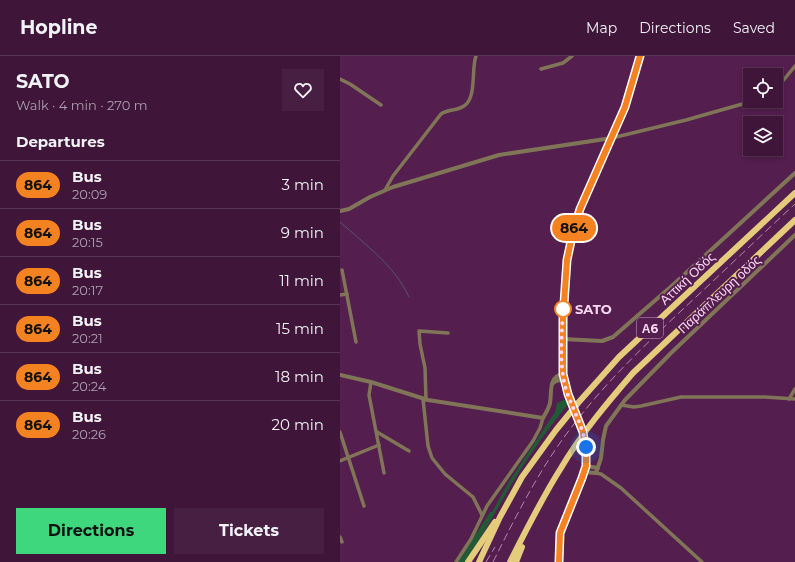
<!DOCTYPE html>
<html lang="en">
<head>
<meta charset="utf-8">
<style>
	body { margin:0; font-family:Montserrat,sans-serif; background:#461f42; color:#f1f3f6; height:100vh; display:flex; flex-direction:column; font-size:15px; white-space:nowrap }
	* { box-sizing:border-box; margin:0 }
	p { font-size:13px; color:#ad9faf }
	.icon { flex:none; width:22px; height:22px; fill:none; stroke:currentColor; stroke-width:2; stroke-linecap:round; stroke-linejoin:round }
	.map { position:relative; flex:1; overflow:hidden }
	.drawer { display:flex; flex-direction:column; background:#3f163a; width:340px }
	.drawer>* { flex:none }
	.badge { padding:0 8px; border-radius:13px; font-size:14px; line-height:26px }
	.buttons { position:absolute; left:403px; top:12px; display:grid; gap:8px }
	.buttons a { display:grid; place-items:center; width:40px; height:40px; border-radius:0px; background:#3f163a; box-shadow:0 2px 6px #0003,0 0 0 1px #583554; font-size:20px }
	.you { position:absolute; width:20px; height:20px; margin:-10px; border:3px solid #fff; border-radius:50%; background:#1a73e8; box-shadow:0 0 0 6px #1a73e833 }
	.map>.badge { position:absolute; translate:-50% -50%; box-shadow:0 0 0 2px #fff }
	h2 { padding:0 16px; font-size:15px; line-height:36px }
	.round { display:grid; place-items:center; flex:none; width:42px; height:42px; border-radius:0px; background:#461f42 }
	.summary { display:flex; align-items:center; justify-content:space-between; height:68px; padding:0 16px }
	h1 { font-size:19px; font-weight:700; line-height:30px }
	.action { display:flex; gap:8px; margin-top:auto; padding:8px 16px }
	.action a { flex:1; height:46px; border-radius:0px; background:#3fd77d; color:#111; font-size:16px; font-weight:700; line-height:46px; text-align:center }
	.action a+a { background:#461f42; color:#f1f3f6 }
	ul { padding:0; list-style:none }
	li { display:flex; align-items:center; gap:12px; height:48px; padding:0 16px; border-top:1px solid #583554 }
	li div { flex:1 }
	li b { display:block; font-size:15px }
	li em { font-style:normal }
	li .badge { min-width:44px; font-weight:700; text-align:center }
	header { display:flex; align-items:center; gap:24px; box-sizing:border-box; height:56px; padding:0 20px; background:#3f163a; border-bottom:1px solid #583554 }
	header strong { font-size:19px }
	nav { display:flex; gap:22px; margin-inline-start:auto; font-size:14px }
	main { display:flex; flex:1; min-height:0 }
	.map>svg:first-child { display:block }
	.green { fill:#215a35 }
	.lines { fill:none; stroke-linecap:round; stroke-linejoin:round }
	.stream { stroke:#535964; stroke-width:1 }
	.minor { stroke:#807657; stroke-width:3.5 }
	.tertiary { stroke:#807657; stroke-width:4 }
	.secondary { stroke:#a99967; stroke-width:4.5 }
	.motorway { stroke:#e4cc7c; stroke-width:6 }
	.rail { stroke:#b389ad; stroke-width:1; stroke-dasharray:8 4; stroke-linecap:butt }
	.secondary-bridge { stroke:#a99967; stroke-width:4.5 }
	.line-casing { stroke:#fff; stroke-width:9 }
	.line { stroke:#f58220; stroke-width:6 }
	.walk { stroke:#fbd9f4; stroke-width:4; stroke-dasharray:0 7.2 }
	.stop-dot { fill:#fff; stroke:#f58220; stroke-width:2 }
	.labels { text-anchor:middle; dominant-baseline:central; stroke-width:4; stroke-linejoin:round; paint-order:stroke }
	.shield { fill:#541e4e; stroke:#c9a1c2; stroke-width:1 }
	.shield-label { font-size:12px; font-weight:bold; fill:#fbd9f4 }
	.street-label { font-size:13px; fill:#fbd9f4; stroke:#541e4e }
	.stop-label { font-size:13px; font-weight:bold; fill:#fbd9f4; stroke:#541e4e; text-anchor:start }
</style>
</head>
<body>
<header>
<strong>Hopline</strong>
<nav><a>Map</a><a>Directions</a><a>Saved</a></nav>
</header>
<main>
<section class="drawer">
<div class="summary"><div><h1>SATO</h1><p>Walk · 4 min · 270 m</p></div><a class="round"><svg class="icon" aria-label="heart" viewBox="0 0 24 24"><path d="M12 20l-8-8c-3-5 5-10 8-4 3-6 11-1 8 4z"/></svg></a></div>
<h2>Departures</h2>
<ul>
<li><span class="badge" style="background:#f58220;color:#111">864</span><div><b>Bus</b><p>20:09</p></div><em>3 min</em></li>
<li><span class="badge" style="background:#f58220;color:#111">864</span><div><b>Bus</b><p>20:15</p></div><em>9 min</em></li>
<li><span class="badge" style="background:#f58220;color:#111">864</span><div><b>Bus</b><p>20:17</p></div><em>11 min</em></li>
<li><span class="badge" style="background:#f58220;color:#111">864</span><div><b>Bus</b><p>20:21</p></div><em>15 min</em></li>
<li><span class="badge" style="background:#f58220;color:#111">864</span><div><b>Bus</b><p>20:24</p></div><em>18 min</em></li>
<li><span class="badge" style="background:#f58220;color:#111">864</span><div><b>Bus</b><p>20:26</p></div><em>20 min</em></li>
</ul>
<div class="action"><a>Directions</a><a>Tickets</a></div>
</section>
<div class="map">
<svg width="455" height="506" viewBox="0 0 455 506">
	<rect width="100%" height="100%" fill="#541e4e"/>
	<path class="green" d="M226 343 228 348C207 374 188 401 171 429 156 455 142 481 125 506H118L150 456H152L168 427 215 356 217 347Z"/>
	<g class="lines">
		<path class="stream" d="M0 166C26 189 55 210 69 241"/>
		<g class="minor">
			<path d="M201 13 223 7 232 0"/>
			<path d="M0 23 10 28 41 49"/>
			<path d="M436 32 442 26 455 10"/>
			<path d="M272 82 346 64 413 45"/>
			<path d="M45 134 53 120 101 58C108 53 117 55 124 50 137 42 131 13 136 0"/>
			<path d="M2 214 16 286"/>
			<path d="M0 239 7 238"/>
			<path d="M31 326 29 339 44 417"/>
			<path d="M83 343 88 390 92 402 105 418 133 441 142 459"/>
			<path d="M449 343 455 333"/>
			<path d="M86 344 85 312 80 288 79 275 108 277"/>
			<path d="M281 349 294 351 301 350 341 341H425L455 343"/>
			<path d="M0 376 24 450"/>
			<path d="M37 376 69 395"/>
			<path d="M0 405 39 389"/>
			<path d="M256 417 261 418 281 432 362 506"/>
			<path d="M0 481 2 486"/>
			<path d="M116 506 131 483 147 450 193 385 200 372 203 362"/>
		</g>
		<g class="tertiary">
			<path d="M0 155 9 153 30 141 53 131 159 99 272 82"/>
			<path d="M222 283 262 285 273 281 334 228 455 117"/>
			<path d="M0 319 31 326 88 344 203 362C206 357 209 352 210 347 212 336 208 321 223 318"/>
			<path d="M212 328 216 325 224 323"/>
			<path d="M246 410 258 412"/>
			<path d="M244 416 256 417 261 402 263 384 266 370 285 344 331 297 455 179"/>
		</g>
		<g class="secondary">
			<path d="M228 338C220 315 222 292 223 268 223 244 223 219 228 196 239 145 265 100 285 52 291 36 295 18 300 0"/>
			<path d="M219 506C219 496 218 485 221 475 228 449 245 427 246 399"/>
		</g>
		<g class="motorway">
			<path d="M128 506 155 466"/>
			<path d="M139 506 160 461 182 421 216 374 238 347 279 301 455 137"/>
			<path d="M170 506C186 474 202 442 221 412 241 378 267 347 293 317L455 164"/>
			<path d="M176 506 182 491"/>
		</g>
		<g class="rail">
			<path d="M146 506 155 491"/>
			<path d="M153 506C177 458 201 410 234 368 266 326 304 290 342 254 380 219 417 183 455 148"/>
		</g>
		<path class="secondary-bridge" d="M228 338 243 376 246 399"/>
	</g>
	<g class="lines">
		<defs>
			<path id="line" d="M219 506 220 477 242 422 246 410V399L243 376 228 338 223 318V262L227 204 233 176 240 153 285 51 300 0"/>
		</defs>
		<use href="#line" class="line-casing"/>
		<use href="#line" class="line"/>
		<path class="walk" d="M223 253C222 278 219 305 225 330 231 351 243 369 246 391"/>
	</g>
	<circle class="stop-dot" cx="223" cy="253" r="8"/>
	<g class="labels">
		<rect class="shield" x="297" y="262" width="26" height="20" rx="3"/>
		<g class="shield-label">
			<text x="310" y="272">Α6</text>
		</g>
		<g class="street-label">
			<text transform="translate(347 222) rotate(-43)">Αττική Οδός</text>
			<text transform="translate(379 238) rotate(-43)">Παράπλευρη οδός</text>
		</g>
		<g class="stop-label">
			<text x="235" y="253">SATO</text>
		</g>
	</g>
</svg>
<div class="buttons">
<a><svg class="icon" aria-label="locate" viewBox="0 0 24 24"><circle cx="12" cy="12" r="6"/><path d="M12 2v4M12 18v4M2 12h4M18 12h4"/></svg></a>
<a><svg class="icon" aria-label="layers" viewBox="0 0 24 24"><path d="M12 4l9 5-9 5-9-5zM3 14l9 5 9-5"/></svg></a>
</div>
<div class="you" style="left:246px;top:391px"></div>
<b class="badge" style="left:234px;top:172px;background:#f58220;color:#111">864</b>
</div>
</main>
</body>
</html>
